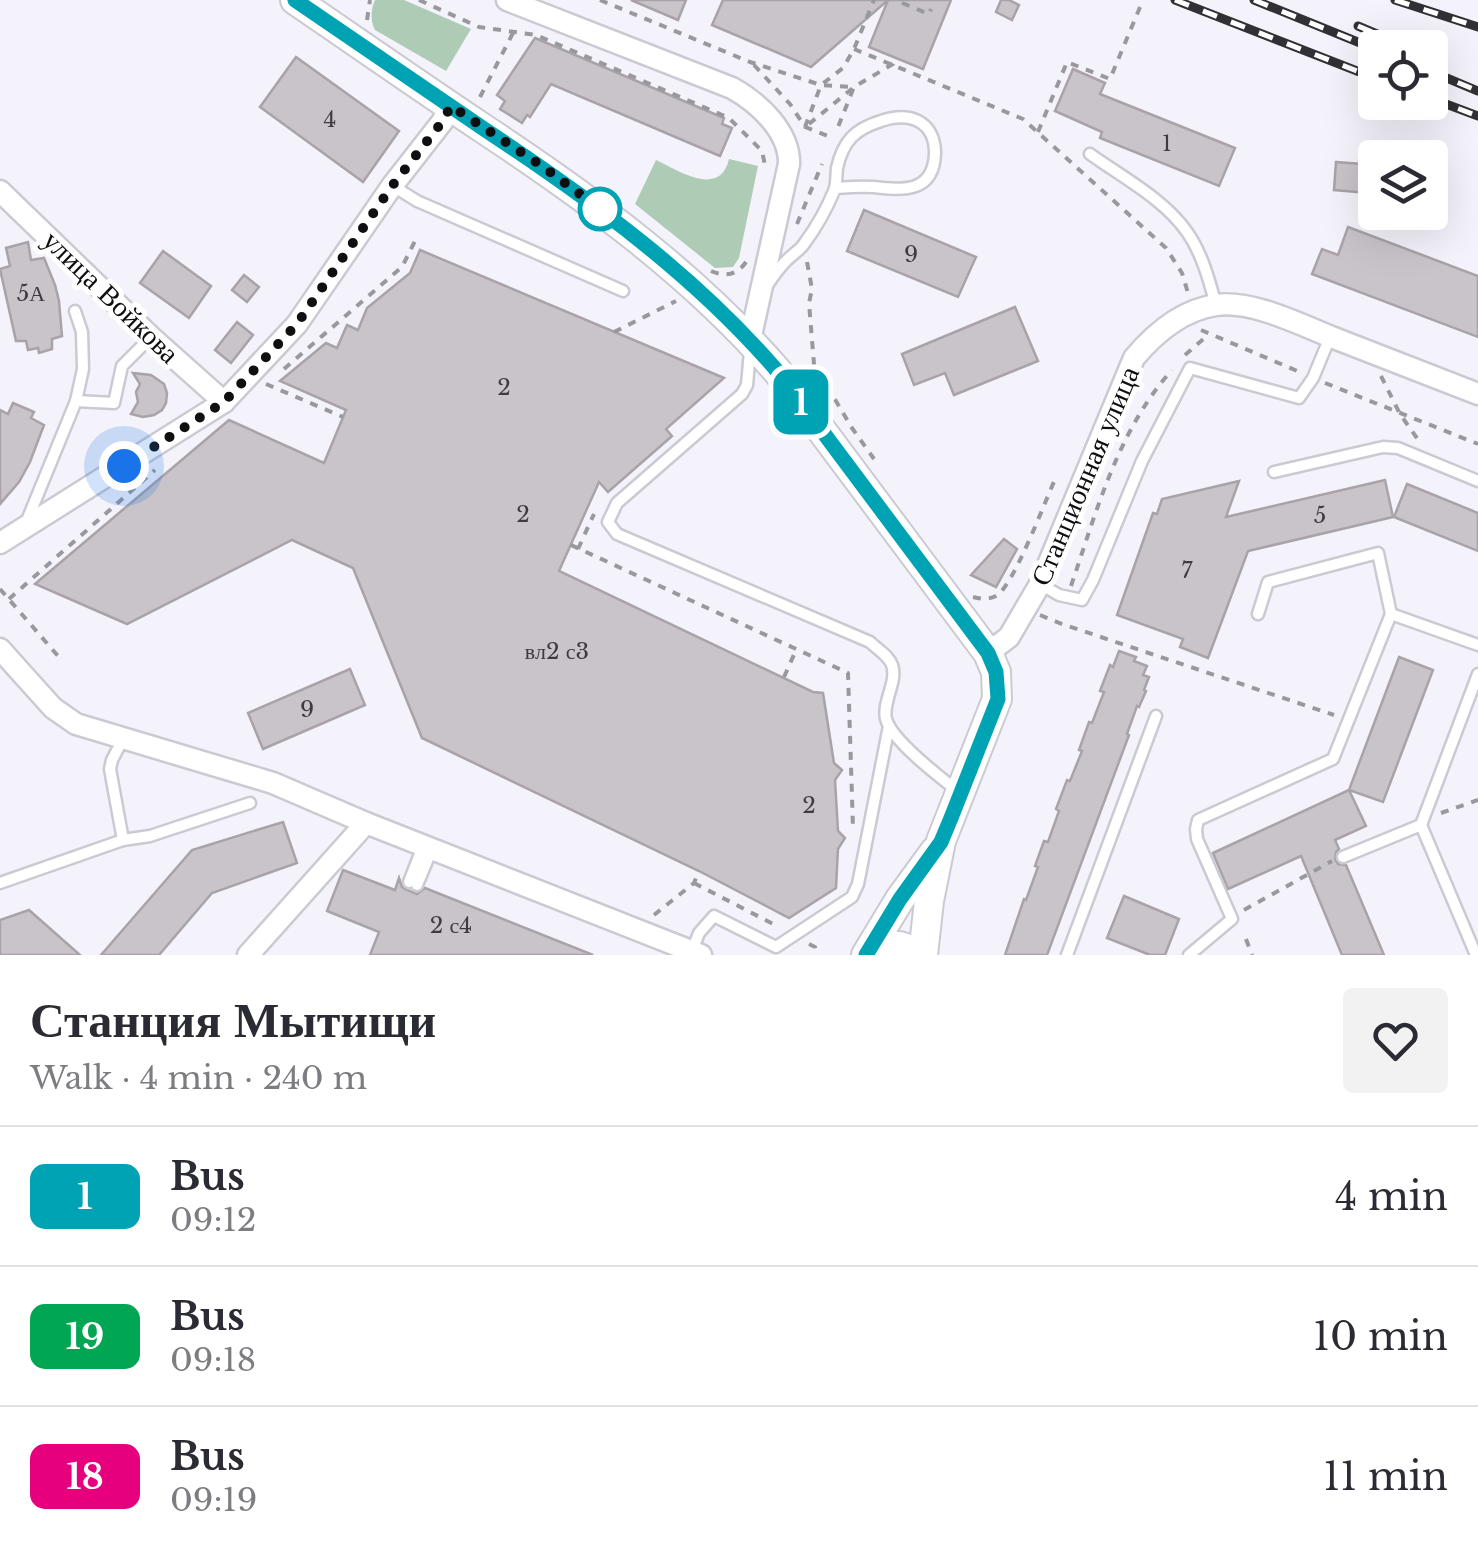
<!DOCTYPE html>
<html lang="en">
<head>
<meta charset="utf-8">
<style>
	body { margin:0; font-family:"Libre Baskerville",serif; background:#f2f2f3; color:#2b2b33; height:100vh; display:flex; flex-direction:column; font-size:38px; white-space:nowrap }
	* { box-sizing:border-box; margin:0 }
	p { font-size:32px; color:#7c7c81 }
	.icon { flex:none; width:55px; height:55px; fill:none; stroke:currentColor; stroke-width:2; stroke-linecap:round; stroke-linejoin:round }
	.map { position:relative; height:955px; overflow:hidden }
	.side { display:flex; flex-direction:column; background:#fff; flex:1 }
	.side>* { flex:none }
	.badge { padding:0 20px; border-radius:15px; font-size:35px; line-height:65px }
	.buttons { position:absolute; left:1358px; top:30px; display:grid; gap:20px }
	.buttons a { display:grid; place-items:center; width:90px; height:90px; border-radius:10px; background:#fff; box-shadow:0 10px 40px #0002; font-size:50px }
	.you { position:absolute; width:50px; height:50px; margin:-25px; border:8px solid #fff; border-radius:50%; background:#1a73e8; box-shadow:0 0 0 15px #1a73e833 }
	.map>.badge { position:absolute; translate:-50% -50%; box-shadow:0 0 0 5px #fff }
	.round { display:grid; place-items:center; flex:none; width:105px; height:105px; border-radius:10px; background:#f2f2f3 }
	.head { display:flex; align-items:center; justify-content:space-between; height:170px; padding:0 30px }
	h1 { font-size:48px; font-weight:700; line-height:75px }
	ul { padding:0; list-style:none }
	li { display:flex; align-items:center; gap:30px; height:140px; padding:0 30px; border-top:2px solid #e1e1e2 }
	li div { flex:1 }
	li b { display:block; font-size:38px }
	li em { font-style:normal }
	li .badge { min-width:110px; font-weight:700; text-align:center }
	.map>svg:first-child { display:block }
	.green { fill:#aeccb5 }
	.building { fill:#c9c3ca; stroke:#a9a3a9; stroke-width:2.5 }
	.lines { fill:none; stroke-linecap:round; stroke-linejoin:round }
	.service-casing { stroke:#cbcad2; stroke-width:15 }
	.minor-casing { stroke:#cbcad2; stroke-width:25 }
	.secondary-casing { stroke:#cbcad2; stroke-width:32 }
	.path { stroke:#99989e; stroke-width:4; stroke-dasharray:8 8; stroke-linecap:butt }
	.service { stroke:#fff; stroke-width:10 }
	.minor { stroke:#fff; stroke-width:20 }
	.secondary { stroke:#fff; stroke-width:28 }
	.rail-casing { stroke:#313034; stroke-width:9 }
	.rail { stroke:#fff; stroke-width:5; stroke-dasharray:15; stroke-linecap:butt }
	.line-casing { stroke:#fff; stroke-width:22 }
	.line { stroke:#00a3b4; stroke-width:15 }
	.walk { stroke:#0f0e11; stroke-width:10; stroke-dasharray:0 18 }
	.stop-dot { fill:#fff; stroke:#00a3b4; stroke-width:5 }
	.labels { text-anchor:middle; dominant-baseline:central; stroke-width:10; stroke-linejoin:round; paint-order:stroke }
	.number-label { font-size:22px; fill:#3e3b3f }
	.street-label { font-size:28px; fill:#0f0e11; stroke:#fff }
</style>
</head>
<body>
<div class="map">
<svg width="1478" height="955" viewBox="0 0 1478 955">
	<rect width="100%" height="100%" fill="#f4f3fb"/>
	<g class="green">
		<path d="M375 0H404L471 29 446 71 375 30C370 21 371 8 375 0Z"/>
		<path d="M729 159 758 166 739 258 733 267 715 268 635 204 656 160C679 171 720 198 729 159Z"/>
	</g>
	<g class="building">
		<path d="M631 0H686L678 20Z"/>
		<path d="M723 0H951L923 69 869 47 888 0 811 67 712 25Z"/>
		<path d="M1001 0H1009L1019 5 1012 20 996 12Z"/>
		<path d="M535 38 724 118 722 124 732 128 720 156 551 84 530 117 527 115 522 123 500 109 505 101 497 95Z"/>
		<path d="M296 57 399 131 363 182 260 107Z"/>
		<path d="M1073 69 1105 83 1100 94 1235 148 1219 186 1100 138 1102 132 1055 111Z"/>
		<path d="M1336 162 1375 165V188L1368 187V193L1334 190Z"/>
		<path d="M864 210 976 257 958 297 847 251Z"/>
		<path d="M1348 227 1478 276V337L1312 274 1322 249 1338 255Z"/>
		<path d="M28 242 31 260 44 258 55 285 59 301 62 336 52 339V349L39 353 38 348 28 350 26 341H16L0 269 10 266 6 248Z"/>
		<path d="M420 250 724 378 666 429 672 436 608 492 599 482 559 571 813 692 823 693 834 763 842 770 835 780 838 831 845 838 838 849 836 888 789 918 699 871 422 738 353 568 292 540 127 624 35 584 229 420 324 463 346 410 280 381 326 343 337 348 347 325 358 330 367 308 410 273Z"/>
		<path d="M163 251 211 286 189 318 140 283Z"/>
		<path d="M244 275 259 287 247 302 232 290Z"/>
		<path d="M1015 307 1038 361 954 395 945 373 914 385 902 354Z"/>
		<path d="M237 322 253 335 231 363 215 350Z"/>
		<path d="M133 373 151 375 164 384 167 393 166 403 162 410 154 415 143 417 131 414 138 402 136 392 140 384Z"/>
		<path d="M13 403 34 412 31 418 44 425 30 462 19 482 0 504V410L8 414Z"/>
		<path d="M1385 480 1393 517 1248 551 1208 658 1180 647 1183 639 1117 615 1153 513 1157 514 1162 499 1239 481 1226 517Z"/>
		<path d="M1407 484 1478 513V551L1394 517Z"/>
		<path d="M1004 539 1017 549 996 587 971 575Z"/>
		<path d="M1119 651 1136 657 1134 661 1147 666 1143 675 1149 677 1144 690 1146 691 1139 707 1137 706 1127 734 1129 735 1047 955H1005L1024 899 1026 900 1038 867 1035 866 1044 841 1048 842 1059 811 1056 809 1067 780 1070 781 1082 751 1079 750 1089 722 1092 723 1104 692 1100 691 1110 665 1113 667Z"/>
		<path d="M1399 657 1433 670 1383 802 1349 790Z"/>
		<path d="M350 669 365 705 263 749 248 713Z"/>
		<path d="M1349 790 1366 826 1335 840 1339 849 1336 852 1335 859 1338 864 1346 865 1384 955H1342L1301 856 1228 889 1213 853Z"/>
		<path d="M283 822 297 863 212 893 159 955H101L192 850Z"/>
		<path d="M343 870 395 890 399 878 402 887 407 890 417 894 425 888 593 955H370L379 932 327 911Z"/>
		<path d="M1124 896 1179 919 1165 955H1150L1107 938Z"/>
		<path d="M29 910 80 955H0V920Z"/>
	</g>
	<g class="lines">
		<defs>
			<g id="service">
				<path d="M1090 154C1122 177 1164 199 1187 232 1202 253 1209 280 1216 305"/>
				<path d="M393 186 417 201 623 291"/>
				<path d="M768 284C774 275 780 267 787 260 793 254 800 250 804 244 815 229 827 208 834 191 837 184 836 176 837 168 843 141 855 129 881 121 893 117 906 115 918 121 930 127 935 140 935 153 934 192 904 191 874 187 861 186 848 187 836 188"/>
				<path d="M750 351 747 385 742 394 617 503 608 522 617 534 870 642C877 649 889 656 892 665 898 681 882 702 886 719 892 741 941 778 959 792"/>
				<path d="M76 401 114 403 122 366 151 337"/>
				<path d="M1274 472 1383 447 1398 448 1478 481"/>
				<path d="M26 523 76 401 83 369 82 332 75 311"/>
				<path d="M1040 584 1059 595 1082 600 1093 580 1142 461 1190 368 1299 398 1313 378 1330 337"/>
				<path d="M1258 614 1268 582 1378 553 1391 614"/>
				<path d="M123 739 112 760 110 769 123 840"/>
				<path d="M1421 825 1478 674"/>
				<path d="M1343 857 1421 825 1476 955"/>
				<path d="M409 882 423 846"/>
				<path d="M0 883 123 840 150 836 250 803"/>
				<path d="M417 885 432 849"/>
				<path d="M692 951 699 933 714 916 776 947 852 897 858 884 889 726"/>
				<path d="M1067 955 1156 716"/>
				<path d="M1189 955 1232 919 1197 839 1196 829 1198 820 1333 759 1391 614 1478 645"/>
			</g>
			<g id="minor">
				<path d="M507 0 732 88C759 103 790 132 789 164L750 340"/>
				<path d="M0 191 151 337 224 402"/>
				<path d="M0 543 224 402 297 324 392 186 442 122 451 106"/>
				<path d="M0 649 53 708 76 724 273 783 366 823 701 955"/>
				<path d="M988 653 1009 637 1040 584 1134 358C1155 333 1182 310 1216 305 1253 300 1301 325 1334 338 1382 357 1430 375 1478 394"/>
				<path d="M248 955 366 823"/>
			</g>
			<g id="secondary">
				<path d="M295 0C358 43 421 87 484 129 591 200 693 274 778 372L988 653 996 672 997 699 941 841 929 901 923 955"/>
				<path d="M866 955 900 899 935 851"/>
				<path d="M868 955C883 944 901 941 916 955"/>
			</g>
		</defs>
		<use href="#service" class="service-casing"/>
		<use href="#minor" class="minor-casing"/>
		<use href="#secondary" class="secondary-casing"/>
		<g class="path">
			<path d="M419 0 479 27 536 35 729 118 762 151 766 170"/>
			<path d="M600 0 750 62 821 85 854 87 836 132"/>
			<path d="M902 3 929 14 931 9"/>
			<path d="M367 20 370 0"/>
			<path d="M854 49 1023 119 1166 248 1182 273 1188 293"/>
			<path d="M754 65 790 104 805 127 833 138"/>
			<path d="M480 97 514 31"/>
			<path d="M809 124 854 87 893 64 896 58"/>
			<path d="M805 127 821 85 843 68 854 49 874 0"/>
			<path d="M1038 132 1067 62 1110 79 1143 0"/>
			<path d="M797 224 822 164"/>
			<path d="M807 262 812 289 809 303 814 364 852 428 874 459"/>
			<path d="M711 271C725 277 737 275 746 262"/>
			<path d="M1201 330 1302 373"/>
			<path d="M614 332 676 301"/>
			<path d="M1185 355 1208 335"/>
			<path d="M284 369 402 267 417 237"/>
			<path d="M1381 376 1400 414 1419 441"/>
			<path d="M1325 383 1478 444"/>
			<path d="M266 384 343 417"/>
			<path d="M571 545 848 673 853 828"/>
			<path d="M578 549 594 514"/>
			<path d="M1071 586C1097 510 1118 430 1172 370"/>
			<path d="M0 589 58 656"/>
			<path d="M973 597C981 599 988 600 996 596 1014 586 1046 498 1057 475"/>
			<path d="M9 599 155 470"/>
			<path d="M1040 615 1062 624 1334 715"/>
			<path d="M784 677 796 650"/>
			<path d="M1441 813 1478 800"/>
			<path d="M694 883 779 927"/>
			<path d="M1244 910 1332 861"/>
			<path d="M654 915 694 883 699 871"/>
			<path d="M1246 939 1252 955"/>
			<path d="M809 944 815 947 816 955"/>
		</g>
		<use href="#service" class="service"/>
		<use href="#minor" class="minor"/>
		<use href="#secondary" class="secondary"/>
		<defs>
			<g id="rail">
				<path d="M1175 0 1375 78"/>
				<path d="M1254 0 1375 49"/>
				<path d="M1395 0 1478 27"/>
				<path d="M1358 26 1410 48"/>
				<path d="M1430 71 1478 91"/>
				<path d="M1430 98 1478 116"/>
			</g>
		</defs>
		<use href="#rail" class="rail-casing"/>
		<use href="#rail" class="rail"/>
	</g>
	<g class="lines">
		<defs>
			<path id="line" d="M295 0C358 43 421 86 484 129 591 200 694 274 778 372L988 653 996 672 998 699 951 818 941 842 900 899 866 955"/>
		</defs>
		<use href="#line" class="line-casing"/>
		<use href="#line" class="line"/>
		<path class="walk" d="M124 466 224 402 297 324 392 186 442 122 451 106 542 166 600 209"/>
	</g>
	<circle class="stop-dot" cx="600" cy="209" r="20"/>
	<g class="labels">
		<g class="number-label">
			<text x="330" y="119">4</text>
			<text x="1167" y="143">1</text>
			<text x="911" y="254">9</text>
			<text x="31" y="293">5А</text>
			<text x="504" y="387">2</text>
			<text x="523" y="514">2</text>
			<text x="1320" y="515">5</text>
			<text x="1187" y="570">7</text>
			<text x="557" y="651">вл2 с3</text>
			<text x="307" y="709">9</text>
			<text x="809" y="805">2</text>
			<text x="451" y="925">2 с4</text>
		</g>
		<g class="street-label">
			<text transform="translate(111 297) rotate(44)">улица Войкова</text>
			<text transform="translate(1085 476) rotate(-67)">Станционная улица</text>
		</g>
	</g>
</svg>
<div class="buttons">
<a><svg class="icon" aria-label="locate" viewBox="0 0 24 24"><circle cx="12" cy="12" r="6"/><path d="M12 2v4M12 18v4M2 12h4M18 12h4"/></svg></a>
<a><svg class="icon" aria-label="layers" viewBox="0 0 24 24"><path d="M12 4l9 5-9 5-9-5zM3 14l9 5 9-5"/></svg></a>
</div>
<div class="you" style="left:124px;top:466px"></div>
<b class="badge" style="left:801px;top:402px;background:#00a3b4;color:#fff">1</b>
</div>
<section class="side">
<div class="head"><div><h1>Станция Мытищи</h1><p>Walk · 4 min · 240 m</p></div><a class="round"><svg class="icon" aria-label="heart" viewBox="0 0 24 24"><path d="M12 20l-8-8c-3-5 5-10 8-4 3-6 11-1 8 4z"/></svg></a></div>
<ul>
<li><span class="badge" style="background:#00a3b4;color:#fff">1</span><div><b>Bus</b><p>09:12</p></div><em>4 min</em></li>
<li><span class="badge" style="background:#00a651;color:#fff">19</span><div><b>Bus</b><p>09:18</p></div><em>10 min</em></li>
<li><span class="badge" style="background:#e6007e;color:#fff">18</span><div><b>Bus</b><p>09:19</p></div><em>11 min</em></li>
</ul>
</section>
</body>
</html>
